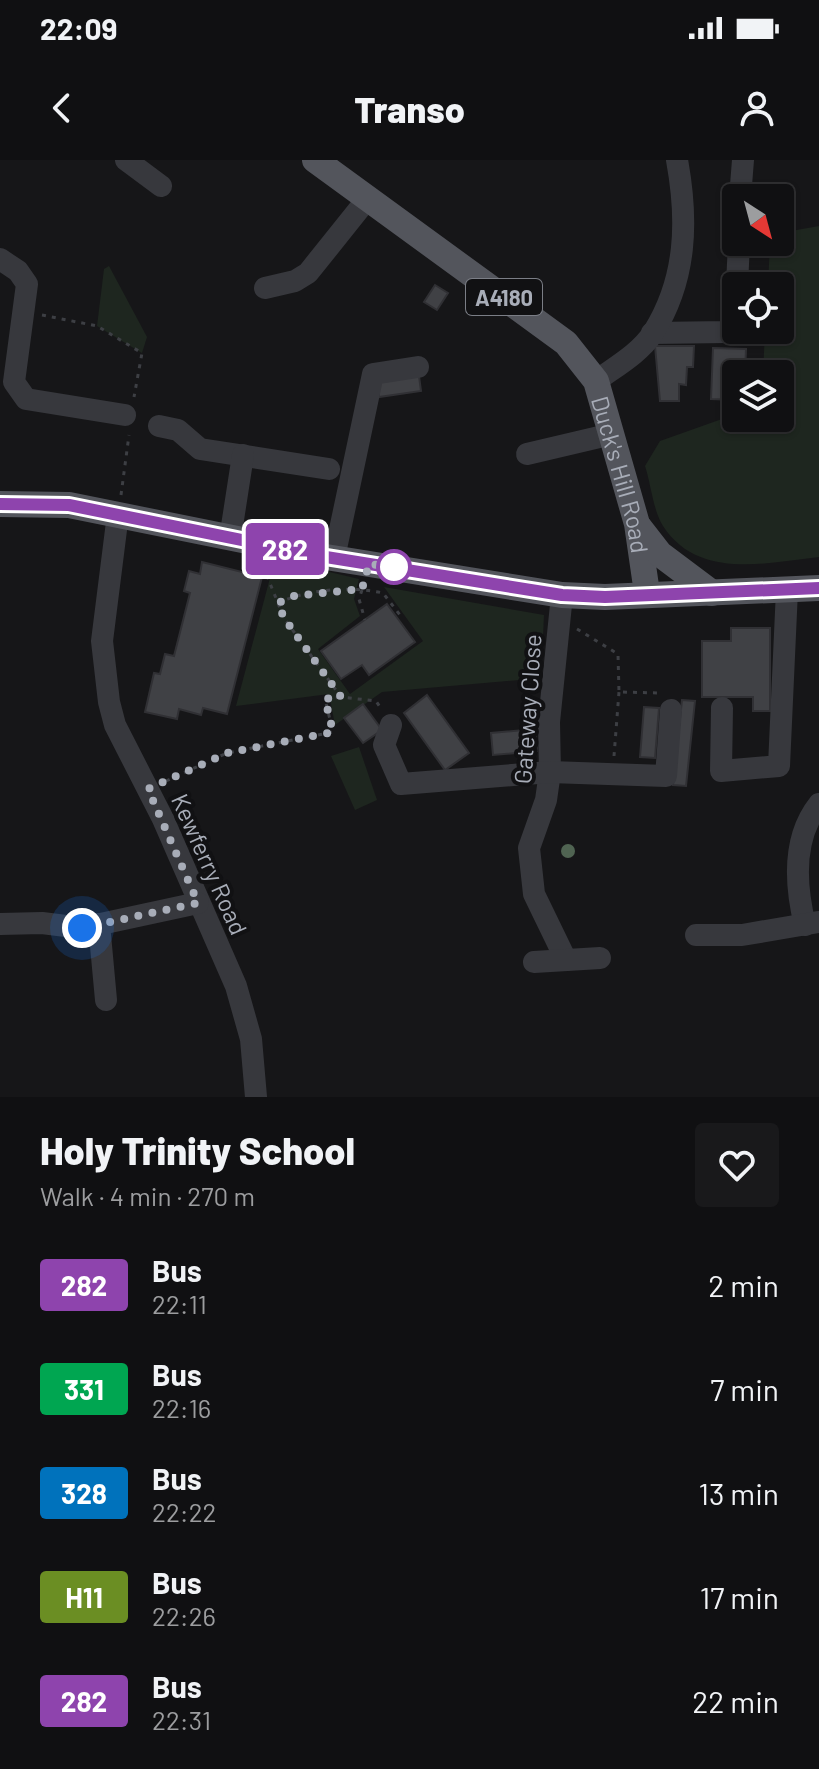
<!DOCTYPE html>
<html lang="en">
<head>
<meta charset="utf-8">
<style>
	body { margin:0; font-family:Barlow,sans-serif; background:#19191b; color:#f1f3f6; height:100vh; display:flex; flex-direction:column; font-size:30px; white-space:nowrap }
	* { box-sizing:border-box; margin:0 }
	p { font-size:26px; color:#9c9d9f }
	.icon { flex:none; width:44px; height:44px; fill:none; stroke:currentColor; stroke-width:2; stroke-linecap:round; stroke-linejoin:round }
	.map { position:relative; height:937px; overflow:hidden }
	.sheet { display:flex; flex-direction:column; background:#101012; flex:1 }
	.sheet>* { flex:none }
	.badge { padding:0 16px; border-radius:6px; font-size:28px; line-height:52px }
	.needle { width:52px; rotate:144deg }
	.fabs { position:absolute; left:722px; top:24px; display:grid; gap:16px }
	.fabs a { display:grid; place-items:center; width:72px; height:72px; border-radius:8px; background:#101012; box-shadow:0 2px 6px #0004,0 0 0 2px #303032; font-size:40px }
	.you { position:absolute; width:40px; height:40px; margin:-20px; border:6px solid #fff; border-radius:50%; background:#1a73e8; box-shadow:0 0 0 12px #1a73e833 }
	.map>.badge { position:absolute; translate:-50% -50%; box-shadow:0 0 0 4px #fff }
	.round { display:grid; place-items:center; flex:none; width:84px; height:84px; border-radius:8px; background:#19191b }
	.headline { display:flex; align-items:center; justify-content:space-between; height:136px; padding:0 40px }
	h1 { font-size:38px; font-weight:800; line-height:60px }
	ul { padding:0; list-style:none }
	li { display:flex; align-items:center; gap:24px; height:104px; padding:0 40px }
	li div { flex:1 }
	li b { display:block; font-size:30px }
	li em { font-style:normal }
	li .badge { min-width:88px; font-weight:700; text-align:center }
	.status { display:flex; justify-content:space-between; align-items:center; height:56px; padding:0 40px; background:#101012; direction:ltr }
	.status svg { height:22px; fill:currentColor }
	header { display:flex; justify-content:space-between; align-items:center; height:104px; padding:0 40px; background:#101012; font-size:36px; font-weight:800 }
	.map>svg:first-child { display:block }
	.green { fill:#1e261f }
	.building { fill:#404145; stroke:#303034; stroke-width:2 }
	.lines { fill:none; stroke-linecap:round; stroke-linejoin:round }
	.path { stroke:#3d3f44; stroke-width:3; stroke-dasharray:4 6; stroke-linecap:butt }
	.minor { stroke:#37383d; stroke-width:22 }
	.major { stroke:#53555c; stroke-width:26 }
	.tree { fill:#506452 }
	.line-casing { stroke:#fff; stroke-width:18 }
	.line { stroke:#8e44ad; stroke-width:12 }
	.walk { stroke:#a8adb8; stroke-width:8; stroke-dasharray:0 14.4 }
	.stop-dot { fill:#fff; stroke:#8e44ad; stroke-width:4 }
	.labels { text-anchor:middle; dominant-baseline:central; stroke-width:8; stroke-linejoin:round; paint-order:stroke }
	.shield { fill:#111113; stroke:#7b7e86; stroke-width:2 }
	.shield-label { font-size:22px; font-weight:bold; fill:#a8adb8 }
	.street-label { font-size:24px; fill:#a8adb8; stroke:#111113 }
</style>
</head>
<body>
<div class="status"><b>22:09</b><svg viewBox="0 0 49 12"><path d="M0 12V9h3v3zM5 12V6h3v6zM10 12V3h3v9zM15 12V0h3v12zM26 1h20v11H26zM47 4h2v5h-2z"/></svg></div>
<header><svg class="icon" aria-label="back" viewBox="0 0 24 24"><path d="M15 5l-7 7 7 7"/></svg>Transo<svg class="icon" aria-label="person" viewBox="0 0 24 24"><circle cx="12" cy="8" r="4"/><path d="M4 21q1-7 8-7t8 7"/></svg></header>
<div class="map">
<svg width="819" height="937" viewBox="0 0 819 937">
	<rect width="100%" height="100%" fill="#161618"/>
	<g class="green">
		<path d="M819 66V397C766 403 698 420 663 366 653 350 651 324 645 306L660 281 736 254V258H780V214H763L765 170H780V126H768L770 82H780V73Z"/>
		<path d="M109 106 147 177 142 193 97 166 104 109Z"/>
		<path d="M275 399 359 419 354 439 360 456 318 489 350 534 423 481 384 427 544 455 541 518 382 532 335 565 329 534 236 546Z"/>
		<path d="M359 587 377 640 355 650 331 596Z"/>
	</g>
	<g class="building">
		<path d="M435 125 448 133 437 150 424 142Z"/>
		<path d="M655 186H694L693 207H687L686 225 679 224V241H660Z"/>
		<path d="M713 188 746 189 745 214H736V240L711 239Z"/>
		<path d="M419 216 421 231 379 237 377 221Z"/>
		<path d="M202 402 262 417 227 554 203 548 201 555 179 549 177 559 145 552 154 513 160 514 165 494 174 496 190 433 184 431 189 411 200 414Z"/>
		<path d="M387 444 415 482 369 515 362 505 341 519 321 491Z"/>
		<path d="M731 468H770V551H753V537H702V481H731Z"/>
		<path d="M427 535 469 593 445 610 404 553Z"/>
		<path d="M682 540 695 541 686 626 673 625Z"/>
		<path d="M363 544 382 570 363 583 344 558Z"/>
		<path d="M644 547 659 548 655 598 640 597Z"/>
		<path d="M535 569 537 591 493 595 491 573Z"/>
	</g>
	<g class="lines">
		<g class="path">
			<path d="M42 155 97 166 142 193 134 237"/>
			<path d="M121 335 129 275"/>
			<path d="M266 406 265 411 284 458 341 537 376 541 380 547"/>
			<path d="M362 430 359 439 365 460"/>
			<path d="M278 443C308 429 351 426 383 433L400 455"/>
			<path d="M577 469 618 494 619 532 659 533"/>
			<path d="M614 596 619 532"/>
			<path d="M166 621 227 593 333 572 325 539 341 537"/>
		</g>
		<g class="minor">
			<path d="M126 0 161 26"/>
			<path d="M740 38 743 0"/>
			<path d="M0 99 18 111 27 124 14 222 26 239 125 255"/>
			<path d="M737 126 739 82"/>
			<path d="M265 128 295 121 308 113 368 38"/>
			<path d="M652 173 727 172 736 157"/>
			<path d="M596 221C615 207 640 193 653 173 687 119 688 60 677 0"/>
			<path d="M159 266 178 270 200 289 329 309"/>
			<path d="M527 294 612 274"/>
			<path d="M118 354 102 481 109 542 115 565 163 659 236 826 251 879 256 937"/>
			<path d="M230 379 243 295"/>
			<path d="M334 398 373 214 418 207"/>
			<path d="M562 435 549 562 550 612 546 640 529 688 534 734 566 800"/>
			<path d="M722 548 721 611 779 606 787 430"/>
			<path d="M391 565 384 585 401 624 550 612 666 616 671 550"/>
			<path d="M0 764 42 763 82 768 198 743"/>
			<path d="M99 764 106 840"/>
			<path d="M805 765C795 724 792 678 819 644"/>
			<path d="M696 775H742L818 762"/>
			<path d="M534 802 600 798"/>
		</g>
		<g class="major">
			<path id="s1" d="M315 0 566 183 596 221 637 364 647 433"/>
			<path d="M0 344 69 345 326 397 562 435 605 437 819 428"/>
			<path d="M639 367 660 394 712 433"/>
		</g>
	</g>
	<circle class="tree" cx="568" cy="691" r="7"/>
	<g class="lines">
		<defs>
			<path id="line" d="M0 344 69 345 326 397 562 435 605 437 819 428"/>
		</defs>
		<use href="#line" class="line-casing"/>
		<use href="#line" class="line"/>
		<path class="walk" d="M82 768 198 743 148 629 227 593 333 572 325 539 341 537 284 458 278 443 294 436 362 429 369 404 399 408 394 407"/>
	</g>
	<circle class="stop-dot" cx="394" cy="407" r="16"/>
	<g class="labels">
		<rect class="shield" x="466" y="119" width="76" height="36" rx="6"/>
		<g class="shield-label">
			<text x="504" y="137">A4180</text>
		</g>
		<g class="street-label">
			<text stroke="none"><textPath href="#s1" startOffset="456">Duck's Hill Road</textPath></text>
			<text transform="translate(527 549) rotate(-86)">Gateway Close</text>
			<text transform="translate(210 704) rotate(66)">Kewferry Road</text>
		</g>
	</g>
</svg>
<div class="fabs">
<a><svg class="needle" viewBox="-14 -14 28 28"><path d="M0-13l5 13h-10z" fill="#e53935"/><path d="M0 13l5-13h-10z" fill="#9c9d9f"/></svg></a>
<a><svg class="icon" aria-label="locate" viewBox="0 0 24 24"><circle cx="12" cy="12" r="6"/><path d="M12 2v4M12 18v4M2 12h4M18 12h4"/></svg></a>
<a><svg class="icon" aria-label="layers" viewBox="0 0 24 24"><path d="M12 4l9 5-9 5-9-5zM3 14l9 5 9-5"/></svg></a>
</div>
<div class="you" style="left:82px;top:768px"></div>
<b class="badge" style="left:285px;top:389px;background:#8e44ad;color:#fff">282</b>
</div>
<section class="sheet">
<div class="headline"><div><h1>Holy Trinity School</h1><p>Walk · 4 min · 270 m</p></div><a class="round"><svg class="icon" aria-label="heart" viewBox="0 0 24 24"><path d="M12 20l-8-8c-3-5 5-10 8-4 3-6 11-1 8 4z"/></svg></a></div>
<ul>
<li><span class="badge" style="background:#8e44ad;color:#fff">282</span><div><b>Bus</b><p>22:11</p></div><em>2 min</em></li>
<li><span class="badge" style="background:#00a651;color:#fff">331</span><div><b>Bus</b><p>22:16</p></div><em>7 min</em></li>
<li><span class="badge" style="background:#0072bc;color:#fff">328</span><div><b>Bus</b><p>22:22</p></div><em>13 min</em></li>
<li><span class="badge" style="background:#6b8e23;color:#fff">H11</span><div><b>Bus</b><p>22:26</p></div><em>17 min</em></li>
<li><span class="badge" style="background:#8e44ad;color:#fff">282</span><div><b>Bus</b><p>22:31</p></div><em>22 min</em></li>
</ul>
</section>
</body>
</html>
